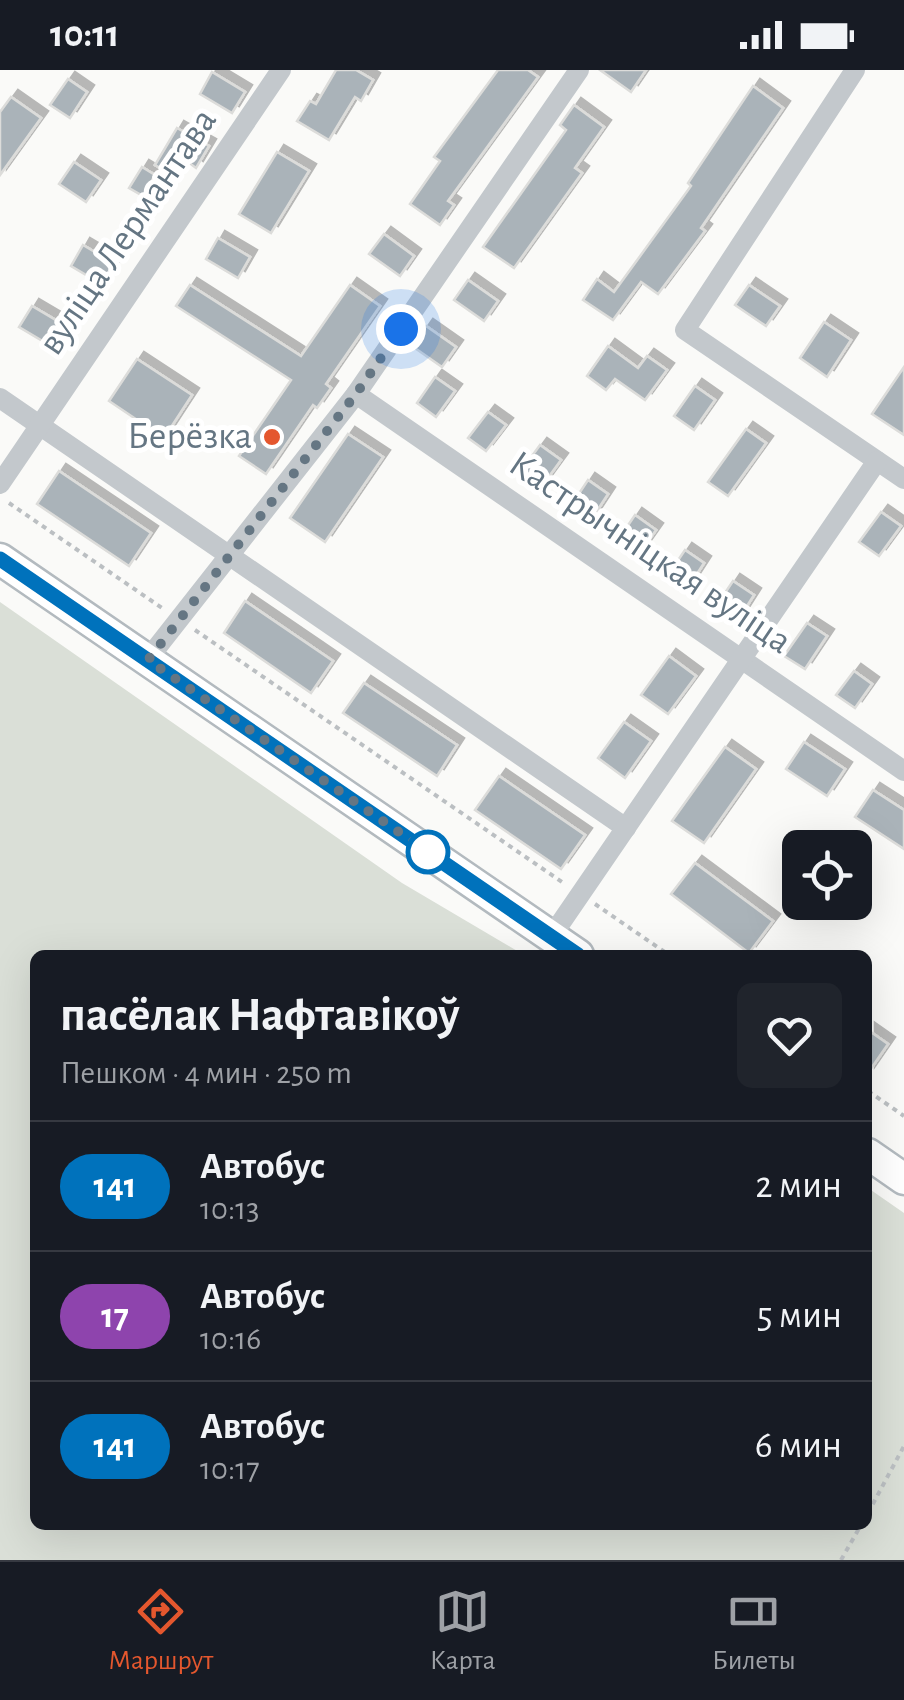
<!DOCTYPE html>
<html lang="ru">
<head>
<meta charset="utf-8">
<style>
	body { margin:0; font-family:"Alegreya Sans",sans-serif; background:#20242c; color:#f1f3f6; height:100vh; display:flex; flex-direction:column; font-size:38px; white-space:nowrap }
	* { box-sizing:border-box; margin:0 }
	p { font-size:32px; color:#9ea1a6 }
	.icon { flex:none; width:55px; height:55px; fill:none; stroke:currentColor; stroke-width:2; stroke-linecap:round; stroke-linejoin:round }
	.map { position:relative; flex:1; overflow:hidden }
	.details { position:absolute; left:30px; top:880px; width:842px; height:580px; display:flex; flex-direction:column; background:#171b24; border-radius:15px; box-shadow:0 10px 40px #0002 }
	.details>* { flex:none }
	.badge { padding:0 20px; border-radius:32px; font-size:35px; line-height:65px }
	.tools { position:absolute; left:782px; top:760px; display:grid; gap:20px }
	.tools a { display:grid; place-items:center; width:90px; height:90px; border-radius:15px; background:#171b24; box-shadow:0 10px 40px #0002; font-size:50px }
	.you { position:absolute; width:50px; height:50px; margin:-25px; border:8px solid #fff; border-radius:50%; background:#1a73e8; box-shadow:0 0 0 15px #1a73e833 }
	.map>.badge { position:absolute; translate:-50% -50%; box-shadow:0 0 0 5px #fff }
	.round { display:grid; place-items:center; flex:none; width:105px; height:105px; border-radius:15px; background:#20242c }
	.summary { display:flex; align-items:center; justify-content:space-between; height:170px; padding:0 30px }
	h1 { font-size:48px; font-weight:700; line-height:75px }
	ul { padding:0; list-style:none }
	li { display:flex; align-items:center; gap:30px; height:130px; padding:0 30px; border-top:2px solid #363941 }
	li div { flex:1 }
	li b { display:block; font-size:38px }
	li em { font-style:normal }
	li .badge { min-width:110px; font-weight:700; text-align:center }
	.status { display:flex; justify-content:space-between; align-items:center; height:70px; padding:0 50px; background:#171b24; direction:ltr }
	.status svg { height:28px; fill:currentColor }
	.dock { display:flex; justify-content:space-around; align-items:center; height:140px; border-top:2px solid #363941; background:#171b24; font-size:28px; color:#9ea1a6 }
	.dock a { display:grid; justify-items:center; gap:5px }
	.dock .current { color:#e4572e }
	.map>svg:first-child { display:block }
	.green { fill:#dadfd7 }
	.building { fill:#aab3b9; stroke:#dcdcda; stroke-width:2.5; filter:url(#shadow) }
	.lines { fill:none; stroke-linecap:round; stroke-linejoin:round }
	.secondary-casing { stroke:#b3babf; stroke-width:35 }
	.path { stroke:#bbbfc2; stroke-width:4; stroke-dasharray:5 5; stroke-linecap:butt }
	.minor { stroke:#c3c8cc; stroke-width:20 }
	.secondary { stroke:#fff; stroke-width:30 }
	.line-casing { stroke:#fff; stroke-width:22 }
	.line { stroke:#0072bc; stroke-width:15 }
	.walk { stroke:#657683; stroke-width:10; stroke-dasharray:0 18 }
	.poi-dot { fill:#e4572e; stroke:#fff; stroke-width:4 }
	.stop-dot { fill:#fff; stroke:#0072bc; stroke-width:5 }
	.labels { text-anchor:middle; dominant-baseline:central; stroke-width:10; stroke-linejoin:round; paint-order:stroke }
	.street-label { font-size:38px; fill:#657683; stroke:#fff }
	.poi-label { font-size:38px; fill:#657683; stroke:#fff; text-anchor:end }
</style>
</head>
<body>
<div class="status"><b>10:11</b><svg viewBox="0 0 49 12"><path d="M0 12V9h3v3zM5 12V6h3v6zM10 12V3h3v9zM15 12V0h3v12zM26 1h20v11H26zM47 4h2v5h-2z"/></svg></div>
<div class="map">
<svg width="904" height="1490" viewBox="0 0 904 1490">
	<defs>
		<filter id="shadow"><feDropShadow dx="7" dy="-7" stdDeviation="0" flood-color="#0004"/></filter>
	</defs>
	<rect width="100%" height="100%" fill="#fafaf8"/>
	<path class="green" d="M0 532 402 813 524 885H35V1455H868V1118L904 1143V1490H0Z"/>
	<g class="building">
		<path d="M336 0H356L373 10 361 31 355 27 329 70 297 51 310 31 316 34Z"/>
		<path d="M498 0H528L538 7 448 131 454 135 440 155 410 134 440 91 434 87Z"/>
		<path d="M600 0H646L631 22Z"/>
		<path d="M212 2 245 22 232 43 200 24Z"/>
		<path d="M68 9 87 22 70 48 50 35Z"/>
		<path d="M753 16 783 38 701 158 705 161 658 224 641 212 613 250 583 230 597 209 614 222 691 116 688 113Z"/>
		<path d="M11 27 41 48 0 105V42Z"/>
		<path d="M574 35 604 57 575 98 582 103 514 198 483 177 566 60 560 55Z"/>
		<path d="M177 58 209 76 196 98 188 92 178 108 155 95Z"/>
		<path d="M277 82 309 101 271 163 239 144Z"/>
		<path d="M74 92 101 110 86 132 59 114Z"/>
		<path d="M142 97 155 105 143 126 129 118Z"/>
		<path d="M384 164 414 186 400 206 369 184Z"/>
		<path d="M218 168 250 187 238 208 206 189Z"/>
		<path d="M83 175 115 194 103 215 71 196Z"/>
		<path d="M468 210 498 231 484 251 454 230Z"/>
		<path d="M190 215 301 286 350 215 380 236 326 314 331 318 317 338 313 335 266 404 239 386 291 310 176 236Z"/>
		<path d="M749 215 780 236 766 256 735 235Z"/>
		<path d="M32 236 64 255 51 276 19 257Z"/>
		<path d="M824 252 851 270 827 307 800 288Z"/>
		<path d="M426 256 456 277 442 297 412 276Z"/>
		<path d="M608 276 638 298 647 286 667 300 645 330 615 309 606 320 587 306Z"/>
		<path d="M137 289 192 325 164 368 109 331Z"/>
		<path d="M904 297V365L872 344Z"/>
		<path d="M435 307 455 321 436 347 417 333Z"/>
		<path d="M695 316 715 330 694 360 674 346Z"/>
		<path d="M488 342 506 355 486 381 468 368Z"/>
		<path d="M746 359 766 373 728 426 708 412Z"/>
		<path d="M348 364 383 387 325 472 290 448Z"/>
		<path d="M540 375 561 390 542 416 521 401Z"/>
		<path d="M59 401 151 463 129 496 37 434Z"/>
		<path d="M588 410 608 424 589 453 568 440Z"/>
		<path d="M881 442 901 456 879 486 859 472Z"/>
		<path d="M635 445 656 460 637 487 616 473Z"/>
		<path d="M685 480 704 493 686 521 666 508Z"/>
		<path d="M733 511 754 525 735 555 713 541Z"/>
		<path d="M245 531 333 591 311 623 224 563Z"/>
		<path d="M807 553 827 566 805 599 784 586Z"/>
		<path d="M669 586 696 606 668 644 641 625Z"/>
		<path d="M854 601 872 614 855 638 836 625Z"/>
		<path d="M364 613 457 675 437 706 343 643Z"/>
		<path d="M624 652 651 671 625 708 598 688Z"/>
		<path d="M804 672 845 699 827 726 786 699Z"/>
		<path d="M725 677 756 699 704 773 672 751Z"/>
		<path d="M499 706 585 765 561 799 475 740Z"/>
		<path d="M873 720 904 740V779L855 747Z"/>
		<path d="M695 793 773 851 749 883 671 824Z"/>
		<path d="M868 960 888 974 868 1003Z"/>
	</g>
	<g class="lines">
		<defs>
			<g id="secondary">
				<path d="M0 489 578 885"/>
				<path d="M868 1084 904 1109"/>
			</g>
		</defs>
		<use href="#secondary" class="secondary-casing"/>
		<g class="path">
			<path d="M9 433 162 538"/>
			<path d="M195 560 562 812"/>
			<path d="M595 834 669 885"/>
			<path d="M868 1021 904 1046"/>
			<path d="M868 1443 904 1376"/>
			<path d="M841 1490 861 1455"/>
		</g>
		<g class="minor">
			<path d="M855 0 685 260 904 409"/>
			<path d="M356 324 904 701"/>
			<path d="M0 328 626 758"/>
			<path d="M0 414 281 0"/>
			<path d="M147 590 356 324 579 0"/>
			<path d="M551 867 877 391"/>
		</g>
		<use href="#secondary" class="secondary"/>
	</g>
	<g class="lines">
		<defs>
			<path id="line" d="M0 489 578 885"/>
		</defs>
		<use href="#line" class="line-casing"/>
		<use href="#line" class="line"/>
		<path class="walk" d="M401 259 356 324 148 590 428 782"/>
	</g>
	<circle class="poi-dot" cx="272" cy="367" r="10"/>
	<circle class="stop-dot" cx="428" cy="782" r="20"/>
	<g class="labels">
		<g class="street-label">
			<text transform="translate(128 162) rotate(-56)">вуліца Лермантава</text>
			<text transform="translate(650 483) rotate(34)">Кастрычніцкая вуліца</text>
		</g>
		<g class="poi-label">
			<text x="252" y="367">Берёзка</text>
		</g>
	</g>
</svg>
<div class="tools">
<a><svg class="icon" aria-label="locate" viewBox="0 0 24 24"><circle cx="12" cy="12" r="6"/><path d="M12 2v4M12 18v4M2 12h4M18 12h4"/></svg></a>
</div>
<div class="you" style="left:401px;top:259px"></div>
<section class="details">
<div class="summary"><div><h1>пасёлак Нафтавікоў</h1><p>Пешком · 4 мин · 250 m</p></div><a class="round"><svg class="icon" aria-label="heart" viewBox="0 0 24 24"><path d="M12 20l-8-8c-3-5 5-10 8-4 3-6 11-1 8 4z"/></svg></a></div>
<ul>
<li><span class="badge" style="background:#0072bc;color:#fff">141</span><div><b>Автобус</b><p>10:13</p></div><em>2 мин</em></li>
<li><span class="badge" style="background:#8e44ad;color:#fff">17</span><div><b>Автобус</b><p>10:16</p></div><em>5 мин</em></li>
<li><span class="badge" style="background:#0072bc;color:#fff">141</span><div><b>Автобус</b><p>10:17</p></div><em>6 мин</em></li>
</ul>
</section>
</div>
<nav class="dock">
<a class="current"><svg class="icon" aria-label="directions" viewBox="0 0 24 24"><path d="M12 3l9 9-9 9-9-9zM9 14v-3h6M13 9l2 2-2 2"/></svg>Маршрут</a>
<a><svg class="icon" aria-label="map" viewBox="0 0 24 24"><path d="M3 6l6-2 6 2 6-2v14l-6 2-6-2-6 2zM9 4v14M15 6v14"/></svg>Карта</a>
<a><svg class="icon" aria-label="tickets" viewBox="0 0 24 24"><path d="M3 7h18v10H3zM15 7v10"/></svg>Билеты</a>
</nav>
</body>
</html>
